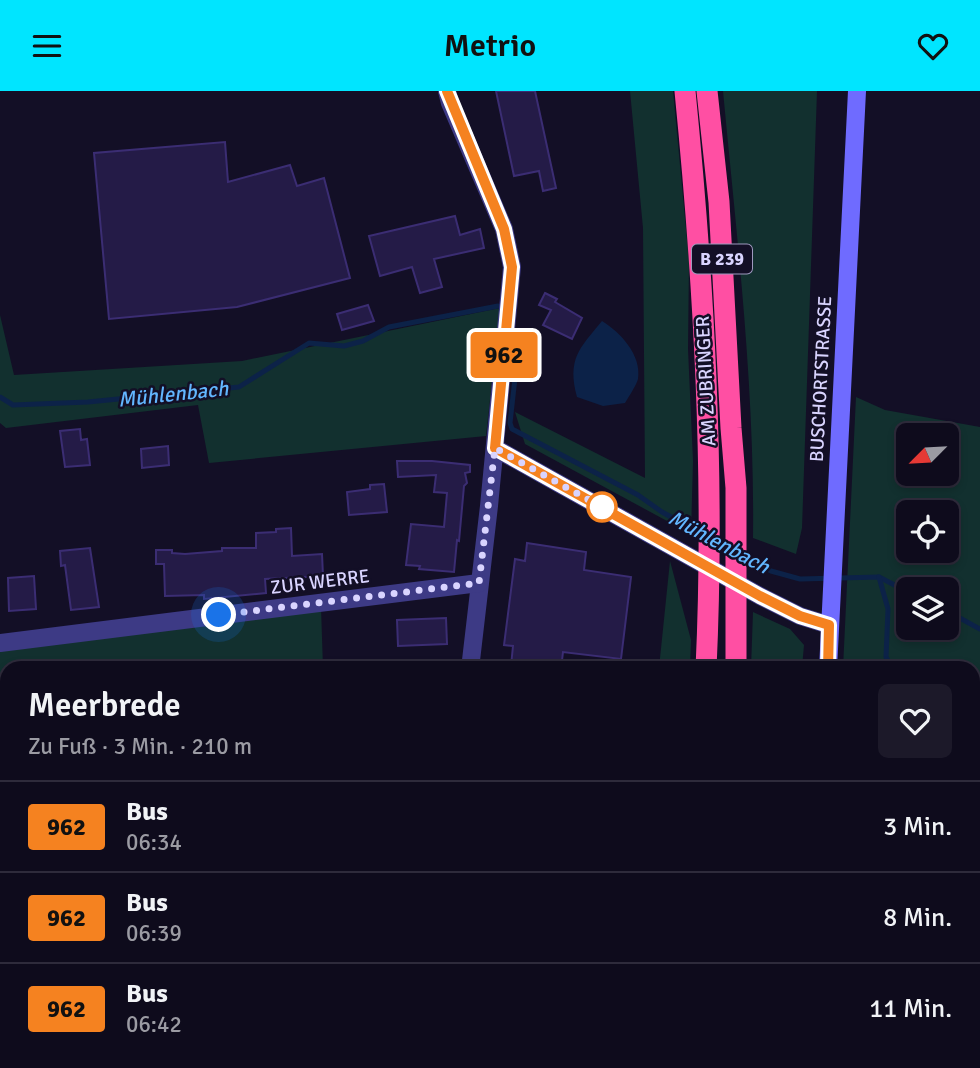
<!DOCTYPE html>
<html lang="de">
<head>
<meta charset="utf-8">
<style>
	body { margin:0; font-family:Signika,sans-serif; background:#1c1929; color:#f1f3f6; height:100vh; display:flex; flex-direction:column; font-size:26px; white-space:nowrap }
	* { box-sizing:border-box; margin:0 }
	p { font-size:23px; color:#9b9ba3 }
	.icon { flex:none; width:38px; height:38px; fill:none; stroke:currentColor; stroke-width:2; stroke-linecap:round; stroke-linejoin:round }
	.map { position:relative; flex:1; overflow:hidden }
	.panel { position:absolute; left:0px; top:570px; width:980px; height:408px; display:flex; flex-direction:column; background:#0e0b1c; border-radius:21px 21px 0 0; box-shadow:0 4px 10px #0003,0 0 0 2px #2e2b3b }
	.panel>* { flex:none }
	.badge { padding:0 14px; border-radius:5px; font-size:24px; line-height:46px }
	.needle { width:46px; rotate:246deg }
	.buttons { position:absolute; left:896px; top:332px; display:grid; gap:14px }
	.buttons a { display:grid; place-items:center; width:63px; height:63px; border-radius:10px; background:#0e0b1c; box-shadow:0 4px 10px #0003,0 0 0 2px #2e2b3b; font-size:35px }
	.you { position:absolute; width:35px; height:35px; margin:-18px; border:5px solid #fff; border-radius:50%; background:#1a73e8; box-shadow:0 0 0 10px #1a73e833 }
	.map>.badge { position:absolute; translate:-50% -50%; box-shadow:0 0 0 4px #fff }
	.round { display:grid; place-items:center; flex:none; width:74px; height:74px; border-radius:10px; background:#1c1929 }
	.summary { display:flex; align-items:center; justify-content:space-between; height:119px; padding:0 28px }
	h1 { font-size:33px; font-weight:600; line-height:52px }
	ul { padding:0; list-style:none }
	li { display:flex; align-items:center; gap:21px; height:91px; padding:0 28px; border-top:2px solid #2e2b3b }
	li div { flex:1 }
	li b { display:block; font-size:26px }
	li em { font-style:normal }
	li .badge { min-width:77px; font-weight:700; text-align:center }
	header { display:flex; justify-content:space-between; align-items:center; height:91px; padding:0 28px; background:#00e5ff; color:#111; font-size:32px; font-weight:600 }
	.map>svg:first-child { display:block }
	.green { fill:#12302f; fill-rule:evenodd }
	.water { fill:#0c2248 }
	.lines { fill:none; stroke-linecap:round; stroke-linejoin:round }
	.stream { stroke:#0c2248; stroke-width:5 }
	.building { fill:#241b47; stroke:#3b2d73; stroke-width:2 }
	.street { stroke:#3d3a85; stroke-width:18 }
	.secondary { stroke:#6f6bff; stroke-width:18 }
	.highway { stroke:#ff4fa3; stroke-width:21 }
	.line-casing { stroke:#fff; stroke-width:16 }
	.line { stroke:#f58220; stroke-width:10 }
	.walk { stroke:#d9d4ff; stroke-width:7; stroke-dasharray:0 12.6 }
	.stop-dot { fill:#fff; stroke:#f58220; stroke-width:3.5 }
	.labels { text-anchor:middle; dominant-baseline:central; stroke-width:5; stroke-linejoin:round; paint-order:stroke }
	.shield { fill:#130f26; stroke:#9e99be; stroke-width:2 }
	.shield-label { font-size:18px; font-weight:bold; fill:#d9d4ff }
	.street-label { font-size:19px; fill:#d9d4ff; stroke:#130f26 }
	.water-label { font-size:21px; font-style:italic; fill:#62b6ff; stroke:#130f26 }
</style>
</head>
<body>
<header><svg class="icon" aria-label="menu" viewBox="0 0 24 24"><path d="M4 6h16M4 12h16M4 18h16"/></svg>Metrio<svg class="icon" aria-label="heart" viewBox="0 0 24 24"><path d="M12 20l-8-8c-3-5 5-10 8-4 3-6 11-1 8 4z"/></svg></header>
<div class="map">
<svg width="980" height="977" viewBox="0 0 980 977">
	<rect width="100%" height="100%" fill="#130f26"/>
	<g class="green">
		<path d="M630 0H673L689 170 688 258 693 370 691 443 525 353 515 321 645 387 643 137Z"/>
		<path d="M723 0H817L802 437 796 463 753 447C755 297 737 148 723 0Z"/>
		<path d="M500 217 486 345 209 372 198 314 6 337 0 332V224L14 284 242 270Z"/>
		<path d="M856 306 885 319 980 336V840L973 837V578L843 577ZM908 345H947V383H908ZM908 422H947V460H908ZM908 499H947V537H908Z"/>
		<path d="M670 470 691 549 690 577H659Z"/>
		<path d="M321 516 323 577 7 578V971H318L313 977H0V556Z"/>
		<path d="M753 521 790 538 804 554 802 577H751Z"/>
		<path d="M403 971H638L639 977H399Z"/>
		<path d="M765 971H897L904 977H758Z"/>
	</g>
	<path class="water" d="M602 230C620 241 642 264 638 288 636 295 629 305 625 312L603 315 577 306C567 268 579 258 602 230Z"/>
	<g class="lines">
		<g class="stream">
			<path d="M516 278 510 332 512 338 638 404 662 421 704 444"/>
			<path d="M0 306 13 314 88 311 239 296 309 252 344 255 363 250 389 236 498 215"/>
			<path d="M741 464 771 480 800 488 879 486 908 501"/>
			<path d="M879 486 888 518 886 566 893 578"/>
			<path d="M947 520 980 538"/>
			<path d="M973 712 980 723"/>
		</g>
	</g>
	<g class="building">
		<path d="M496 0H535L556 97 543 100 539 80 514 85Z"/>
		<path d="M225 51 228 91 290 74 297 95 324 87 350 187 237 216 109 228 94 62Z"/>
		<path d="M455 125 460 144 480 138 484 157 434 168 442 196 420 202 412 176 380 185 369 145Z"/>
		<path d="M545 202 557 208 555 211 582 227 572 248 543 234 551 219 539 214Z"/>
		<path d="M368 214 374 230 342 239 337 223Z"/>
		<path d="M80 338 81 349 87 348 90 374 65 376 60 340Z"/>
		<path d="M168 355 169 374 142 377 141 358Z"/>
		<path d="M397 370H432L470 374V381L465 382 467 392 464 395 459 450 457 449 454 481 419 478 420 475 406 474 411 433 444 436 447 402 434 401 436 384 398 386Z"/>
		<path d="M384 393 387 421 349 424 347 401 370 398V394Z"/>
		<path d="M291 437 292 465 322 463 323 485 265 488 266 502 204 508V504L165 505 164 473H156V459H172V462L185 463 222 460V457H256V442L276 441V438Z"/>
		<path d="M527 452 586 461 584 479 631 486 621 568 563 561 561 578 511 575 513 555 504 554 515 468 525 470Z"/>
		<path d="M90 457 99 516 71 519 65 474 61 475 60 460Z"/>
		<path d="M34 485 36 518 9 520 8 487Z"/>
		<path d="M446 527 447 553 398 555 397 529Z"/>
	</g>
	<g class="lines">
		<g class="street">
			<path d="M447 0 450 12 504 138 512 176 489 415 470 578"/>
			<path d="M495 357 760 505 800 525 829 534"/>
			<path d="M0 552 479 492"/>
		</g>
		<g class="secondary">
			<path d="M828 578 857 0"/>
			<path d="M973 880 980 884"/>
		</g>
		<g class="highway">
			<path d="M685 0C704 192 715 385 706 578"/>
			<path d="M707 0 719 111 731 337 736 397V578"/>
			<path d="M973 961 980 968"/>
			<path d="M942 971 948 977"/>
			<path d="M327 977 331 971"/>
			<path d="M370 977 372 971"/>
			<path d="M675 977V971"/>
			<path d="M703 977V971"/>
			<path d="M725 977 727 971"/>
		</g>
	</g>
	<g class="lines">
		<defs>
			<path id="line" d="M447 0 504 138 512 176 495 357 760 505 800 525 829 534 828 578"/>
		</defs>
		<use href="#line" class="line-casing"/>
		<use href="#line" class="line"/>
		<path class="walk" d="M219 524 479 492 495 357 609 420 602 416"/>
	</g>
	<circle class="stop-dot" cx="602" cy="416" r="14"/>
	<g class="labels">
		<rect class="shield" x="692" y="153.5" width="60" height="29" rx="5"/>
		<g class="shield-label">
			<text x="722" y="168">B 239</text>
		</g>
		<g class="street-label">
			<text transform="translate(821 288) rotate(-87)">BUSCHORTSTRASSE</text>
			<text transform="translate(706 290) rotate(-93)">AM ZUBRINGER</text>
			<text transform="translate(320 491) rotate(-7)">ZUR WERRE</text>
		</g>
		<g class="water-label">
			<text transform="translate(173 303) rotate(-6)">Mühlenbach</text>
			<text transform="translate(719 451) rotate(28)">Mühlenbach</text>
		</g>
	</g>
</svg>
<div class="buttons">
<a><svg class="needle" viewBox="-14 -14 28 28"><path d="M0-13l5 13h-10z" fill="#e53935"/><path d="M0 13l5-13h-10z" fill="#9b9ba3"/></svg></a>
<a><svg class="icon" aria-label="locate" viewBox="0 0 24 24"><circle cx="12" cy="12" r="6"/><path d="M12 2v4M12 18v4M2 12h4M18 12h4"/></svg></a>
<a><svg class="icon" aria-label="layers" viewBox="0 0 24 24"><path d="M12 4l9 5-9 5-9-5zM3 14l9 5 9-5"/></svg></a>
</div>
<div class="you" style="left:219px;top:524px"></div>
<b class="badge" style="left:504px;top:264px;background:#f58220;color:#111">962</b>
<section class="panel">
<div class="summary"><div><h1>Meerbrede</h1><p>Zu Fuß · 3 Min. · 210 m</p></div><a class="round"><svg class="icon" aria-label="heart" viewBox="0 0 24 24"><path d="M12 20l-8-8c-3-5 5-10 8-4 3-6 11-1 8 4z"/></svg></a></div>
<ul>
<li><span class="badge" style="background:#f58220;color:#111">962</span><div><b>Bus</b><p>06:34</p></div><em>3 Min.</em></li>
<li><span class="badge" style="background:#f58220;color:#111">962</span><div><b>Bus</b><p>06:39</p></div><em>8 Min.</em></li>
<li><span class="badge" style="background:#f58220;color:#111">962</span><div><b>Bus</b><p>06:42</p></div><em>11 Min.</em></li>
</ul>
</section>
</div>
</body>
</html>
